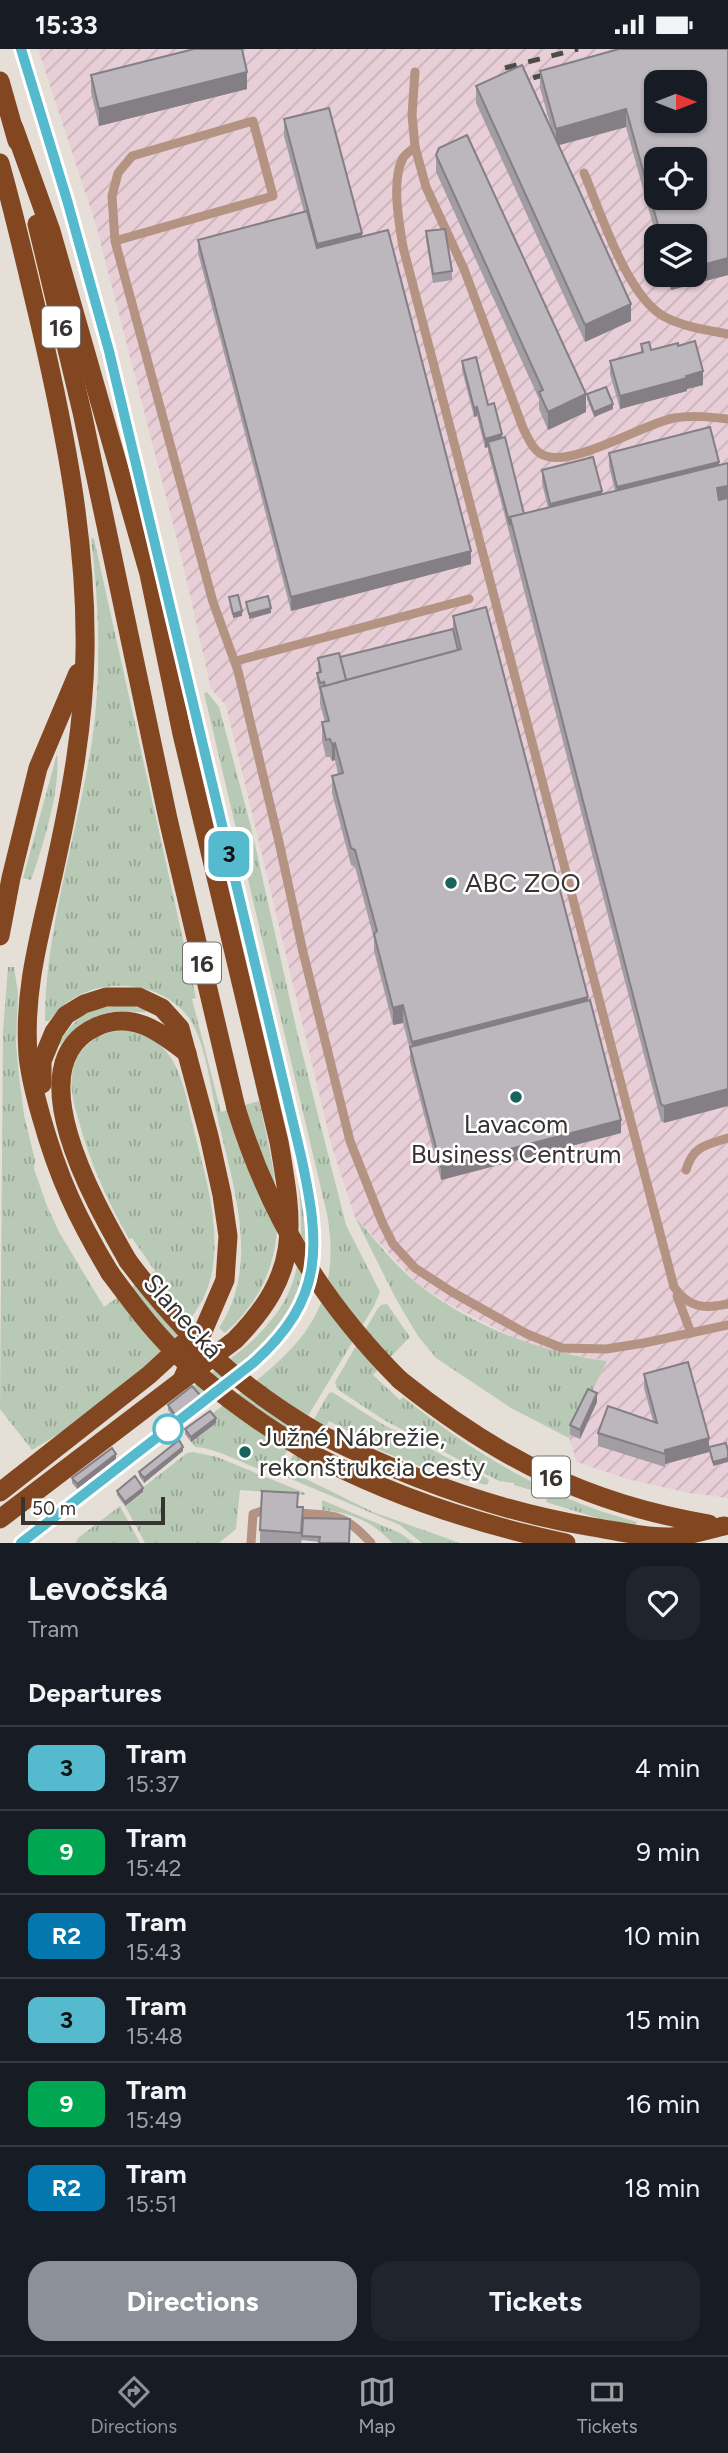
<!DOCTYPE html>
<html lang="en">
<head>
<meta charset="utf-8">
<style>
	body { margin:0; font-family:Figtree,sans-serif; background:#20242c; color:#f1f3f6; height:100vh; display:flex; flex-direction:column; font-size:26px; white-space:nowrap }
	* { box-sizing:border-box; margin:0 }
	p { font-size:23px; color:#9ea1a6 }
	.icon { flex:none; width:38px; height:38px; fill:none; stroke:currentColor; stroke-width:2; stroke-linecap:round; stroke-linejoin:round }
	.map { position:relative; height:1494px; overflow:hidden }
	.side { display:flex; flex-direction:column; background:#171b24; flex:1 }
	.side>* { flex:none }
	.badge { padding:0 14px; border-radius:10px; font-size:24px; line-height:46px }
	.needle { width:46px; rotate:90deg }
	.buttons { position:absolute; left:644px; top:21px; display:grid; gap:14px }
	.buttons a { display:grid; place-items:center; width:63px; height:63px; border-radius:14px; background:#171b24; box-shadow:0 2px 5px #0004; font-size:35px }
	.scale { position:absolute; left:21px; bottom:18px; width:144px; box-sizing:border-box; padding-left:7px; border:4px solid #363331; border-top:0; font-size:19px; line-height:24px; white-space:nowrap; color:#363331; -webkit-text-stroke:5px #fff; paint-order:stroke }
	.map>.badge { position:absolute; translate:-50% -50%; box-shadow:0 0 0 4px #fff }
	h2 { padding:0 28px; font-size:26px; line-height:63px }
	.round { display:grid; place-items:center; flex:none; width:74px; height:74px; border-radius:21px; background:#20242c }
	.overview { display:flex; align-items:center; justify-content:space-between; height:119px; padding:0 28px }
	h1 { font-size:33px; font-weight:700; line-height:52px }
	.primary-button { display:flex; gap:14px; margin-top:auto; padding:14px 28px }
	.primary-button a { flex:1; height:80px; border-radius:21px; background:#8c9099; color:#fff; font-size:28px; font-weight:700; line-height:80px; text-align:center }
	.primary-button a+a { background:#20242c; color:#f1f3f6 }
	ul { padding:0; list-style:none }
	li { display:flex; align-items:center; gap:21px; height:84px; padding:0 28px; border-top:2px solid #363941 }
	li div { flex:1 }
	li b { display:block; font-size:26px }
	li em { font-style:normal }
	li .badge { min-width:77px; font-weight:700; text-align:center }
	.status { display:flex; justify-content:space-between; align-items:center; height:49px; padding:0 35px; background:#171b24; direction:ltr }
	.status svg { height:19px; fill:currentColor }
	.tabs { display:flex; justify-content:space-around; align-items:center; height:98px; border-top:2px solid #363941; background:#171b24; font-size:19px; color:#9ea1a6 }
	.tabs a { display:grid; justify-items:center; gap:4px }
	.tabs .selected { color:#8c9099 }
	.map>svg:first-child { display:block }
	.industrial { fill:url(#industrial-furrows); fill-rule:evenodd }
	.grass { fill:url(#grass-tufts) }
	.lines { fill:none; stroke-linecap:round; stroke-linejoin:round }
	.service { stroke:#b49382; stroke-width:9 }
	.trunk { stroke:#824620; stroke-width:19 }
	.rail { stroke:#4d4a47; stroke-width:5; stroke-dasharray:12 12; stroke-linecap:butt }
	.trunk-bridge { stroke:#824620; stroke-width:19 }
	.wall { fill:#a29da3 }
	.shaded-wall { fill:#847f84 }
	.building { fill:#bcb6bd; stroke:#847f84; stroke-width:2; fill-rule:evenodd }
	.line-casing { stroke:#fff; stroke-width:16 }
	.line { stroke:#55bace; stroke-width:10 }
	.poi-dot { fill:#18635b; stroke:#fff; stroke-width:2.5 }
	.stop-dot { fill:#fff; stroke:#55bace; stroke-width:3.5 }
	.labels { text-anchor:middle; dominant-baseline:central; stroke-width:5; stroke-linejoin:round; paint-order:stroke }
	.shield { fill:#fff; stroke:#72706f; stroke-width:2 }
	.shield-label { font-size:24px; font-weight:bold; fill:#363331 }
	.poi-label { font-size:26px; fill:#363331; stroke:#fff; text-anchor:start }
	.street-label { font-size:26px; fill:#363331; stroke:#fff }
</style>
</head>
<body>
<div class="status"><b>15:33</b><svg viewBox="0 0 49 12"><path d="M0 12V9h3v3zM5 12V6h3v6zM10 12V3h3v9zM15 12V0h3v12zM26 1h20v11H26zM47 4h2v5h-2z"/></svg></div>
<div class="map">
<svg width="728" height="1494" viewBox="0 0 728 1494">
	<defs>
		<pattern id="industrial-furrows" width="10" height="10" patternUnits="userSpaceOnUse" patternTransform="scale(1.75)"><rect width="10" height="10" fill="#e8ced6"/><path d="M-1 1l2-2M0 10L10 0M9 11l2-2" fill="none" stroke="#c8b1b8"/></pattern>
		<pattern id="grass-tufts" width="24" height="20" patternUnits="userSpaceOnUse" patternTransform="scale(1.75)"><rect width="24" height="20" fill="#b8cab5"/><path d="M3 7l-1-3M5 7V3M7 7l1-3M15 17l-1-3M17 17v-4M19 17l1-3" fill="none" stroke="#96a594"/></pattern>
	</defs>
	<rect width="100%" height="100%" fill="#e5dfd7"/>
	<path class="industrial" d="M38 0H728V1449L689 1444 627 1430 577 1413 569 1389 607 1312 551 1302 517 1290 449 1255 417 1234 355 1168 332 1098 226 656 211 640 180 502 96 176ZM656 33H695V72H656ZM656 110H695V149H656ZM656 187H695V226H656Z"/>
	<g class="grass">
		<path d="M91 489 94 490 196 949 192 950 221 1063 259 1052C278 1138 300 1217 225 1284L219 1279C233 1258 240 1233 241 1208 243 1160 227 1112 217 1066 210 1037 205 986 185 964 166 943 140 935 112 937 87 939 64 951 49 972H45C45 880 78 783 92 692 102 625 99 556 91 489Z"/>
		<path d="M207 643 219 658 251 778 298 987 346 1176 380 1243 374 1257 275 1422C251 1423 223 1399 195 1398L191 1393 216 1374 210 1366C286 1311 346 1270 327 1165L204 644Z"/>
		<path d="M57 705C61 739 43 797 31 831L23 829Z"/>
		<path d="M8 918H14L18 944 16 995 19 1027 24 1066 35 1111 34 1120 47 1157 59 1183 104 1258 155 1222 132 1189 129 1190C107 1151 89 1112 78 1069 74 1055 70 1041 72 1027 73 1012 80 1001 92 992 105 982 127 978 142 985 180 1000 185 1043 193 1078 205 1126 222 1178 211 1228 196 1293 88 1369 32 1401L0 1360 3 982Z"/>
		<path d="M129 956 144 960 146 963C138 964 131 962 123 962 95 963 78 976 60 996L58 995C79 963 91 958 129 956Z"/>
		<path d="M269 978C288 1059 336 1192 289 1268 267 1303 232 1326 200 1351L192 1341 168 1361C175 1347 235 1309 253 1291 268 1276 282 1260 290 1240 320 1170 281 1050 264 979Z"/>
		<path d="M355 1168C375 1190 394 1216 418 1235 472 1277 539 1303 607 1312L569 1389 511 1359 436 1309 418 1287 396 1250Z"/>
		<path d="M387 1255 410 1288 373 1326 400 1351 403 1348C475 1405 547 1449 637 1473L635 1477 617 1475 546 1453 548 1446 514 1436V1434L499 1432 384 1371 337 1340 335 1333 378 1259 381 1256Z"/>
		<path d="M332 1343 382 1375 483 1427 489 1431 487 1436C439 1426 395 1409 351 1388L352 1384 329 1372 298 1426 373 1463 460 1494H422L400 1476 284 1427V1422L329 1344Z"/>
		<path d="M193 1403 217 1408 305 1444V1446L240 1441 236 1480 219 1494H145L125 1457 143 1444 141 1440 187 1404Z"/>
		<path d="M322 1451 400 1484 414 1494H392C374 1473 350 1463 322 1461Z"/>
		<path d="M120 1457 140 1494H76L78 1489Z"/>
	</g>
	<g class="lines">
		<g class="service">
			<path d="M415 23 412 66 415 98 426 138 464 220 523 379C528 389 534 404 546 407 575 417 643 375 674 369 692 366 710 368 728 370"/>
			<path d="M415 98C412 101 405 105 403 109 391 131 399 174 403 198L674 1238C689 1259 704 1260 728 1255"/>
			<path d="M584 124C601 164 627 248 665 268 684 278 707 281 728 285"/>
			<path d="M115 192 273 147 253 72 132 107 118 124 112 147 115 192 213 553 238 622 279 793 303 903 350 1092 382 1173 393 1195 415 1219 452 1243 527 1285 562 1299 606 1300 644 1294 728 1276"/>
			<path d="M236 612 469 550"/>
			<path d="M686 1121C693 1097 706 1096 728 1089"/>
			<path d="M677 1247 691 1284"/>
			<path d="M297 1464C336 1467 344 1464 371 1494"/>
			<path d="M251 1494 253 1465 262 1462"/>
		</g>
		<g class="trunk">
			<path d="M0 32 17 92"/>
			<path d="M0 114C15 167 27 221 40 275 65 383 87 492 85 604 84 674 71 745 56 813 42 879 23 937 28 1006 30 1027 35 1046 41 1067 58 1128 77 1169 110 1224"/>
			<path d="M37 175 82 363 168 770 236 1059"/>
			<path d="M0 887 11 829 38 719 78 624"/>
			<path d="M42 1035V1012L54 983 66 966 84 955 106 948H139L162 959 180 979 209 1087 222 1146 228 1187 225 1231 182 1331"/>
			<path d="M128 1212C99 1161 13 1016 96 978 132 961 160 983 187 1004"/>
			<path d="M400 1331C496 1408 587 1455 709 1475"/>
			<path d="M320 1385C407 1429 496 1462 592 1478 617 1482 646 1489 671 1488 689 1487 707 1481 724 1477"/>
			<path d="M310 1404C391 1447 476 1475 566 1494"/>
			<path d="M0 1443 149 1326 185 1293"/>
			<path d="M0 1470 235 1291C301 1224 294 1179 279 1093L182 685 149 525 51 182 14 79"/>
		</g>
		<g class="rail">
			<path d="M505 19 578 0"/>
			<path d="M510 35 558 22"/>
		</g>
		<g class="trunk-bridge">
			<path d="M236 1059C269 1166 321 1252 400 1331"/>
			<path d="M128 1212C186 1289 237 1336 320 1385"/>
			<path d="M110 1224C125 1244 140 1265 157 1284 200 1333 254 1371 310 1404"/>
		</g>
	</g>
	<g class="wall">
		<path d="M728 0V226L671 241 667 226H695V187H656L626 78 558 96 631 272 585 293 476 54V37L553 85 540 39V22Z"/>
		<path d="M91 26 247 40 99 77 91 43Z"/>
		<path d="M284 70 362 188 471 515 291 562 198 204V191L304 163 284 87Z"/>
		<path d="M436 106 586 363 548 381 539 360V350L436 123Z"/>
		<path d="M426 182 452 222V231L433 234 426 191Z"/>
		<path d="M641 295 651 301 678 297 703 336 687 340V342L620 360 610 325V312L641 303Z"/>
		<path d="M462 312 488 356 502 389 524 465 548 459 542 434V421L602 445 615 442 609 417V404L710 378 664 1074 661 1072 488 402V398L485 399 477 367 474 368 462 321Z"/>
		<path d="M587 345 613 360 594 368 587 350Z"/>
		<path d="M453 567 588 952 621 1084 441 1131 410 1012V1001L403 974 393 976 374 902V890L355 818 351 816 332 744V727L338 725 335 711 332 712 330 708H326L322 691V673H325L320 655V643L317 633V624H319L318 618V609L340 608 453 580Z"/>
		<path d="M644 1325 709 1403 665 1415V1418L598 1397V1384L653 1372 644 1339Z"/>
		<path d="M200 1351 175 1370 168 1361V1356Z"/>
		<path d="M597 1353 580 1390 570 1386V1376Z"/>
		<path d="M216 1374 191 1393 185 1385V1380Z"/>
		<path d="M183 1402 144 1434 139 1427V1423Z"/>
		<path d="M116 1410 77 1440 72 1434V1429Z"/>
		<path d="M117 1442 143 1443 125 1457 117 1446Z"/>
		<path d="M298 1458 303 1469 350 1470 319 1493 302 1491 301 1494H260V1481Z"/>
	</g>
	<g class="shaded-wall">
		<path d="M247 23V40L99 77V60Z"/>
		<path d="M626 60V78L556 97V80Z"/>
		<path d="M362 184V201L317 213V195Z"/>
		<path d="M728 209V226L671 241V226H695V218Z"/>
		<path d="M631 255V272L585 293V276Z"/>
		<path d="M703 322V336L687 340V342L620 360V347Z"/>
		<path d="M586 345V363L548 381V363Z"/>
		<path d="M613 355V360L594 368V363Z"/>
		<path d="M477 358V367L474 368V359Z"/>
		<path d="M502 385V394L488 393V398L485 399V390Z"/>
		<path d="M719 413V426L617 452V438Z"/>
		<path d="M728 437V454L717 457V439Z"/>
		<path d="M602 442V456L550 468V455Z"/>
		<path d="M471 502V515L291 562V548Z"/>
		<path d="M271 559V564L249 570V565Z"/>
		<path d="M242 562V567L233 569V565Z"/>
		<path d="M335 694V711L332 712V695Z"/>
		<path d="M588 948V965L412 1007V993Z"/>
		<path d="M403 956V974L393 976V959Z"/>
		<path d="M728 1040V1057L664 1074V1057Z"/>
		<path d="M621 1071V1084L441 1131V1118Z"/>
		<path d="M597 1344V1353L580 1390V1381Z"/>
		<path d="M200 1346V1351L175 1370V1366Z"/>
		<path d="M216 1369V1374L191 1393V1388Z"/>
		<path d="M709 1389V1403L665 1415V1418V1401Z"/>
		<path d="M183 1398V1402L144 1434V1429Z"/>
		<path d="M116 1405V1410L77 1440V1435Z"/>
		<path d="M728 1409V1413L713 1417V1413Z"/>
		<path d="M143 1439V1443L125 1457V1453Z"/>
	</g>
	<g class="building">
		<path d="M194 0H242L247 23 99 60 91 26Z"/>
		<path d="M619 0H728V209L695 218V187H661L626 60 556 80 540 22ZM656 33H695V72H656ZM656 110H695V149H656Z"/>
		<path d="M522 16 631 255 585 276 476 37Z"/>
		<path d="M329 59 362 184 317 195 284 70Z"/>
		<path d="M467 86 586 345 548 363 539 343 543 341 436 106 439 99Z"/>
		<path d="M307 162 317 199 388 181 471 502 291 548 198 191Z"/>
		<path d="M445 180 452 222 433 225 426 182Z"/>
		<path d="M695 292 703 322 686 327 687 329 620 347 610 312 643 303 641 295 649 293 651 301 678 294V297Z"/>
		<path d="M476 308 488 356 494 354 502 385 485 390 477 358 474 359 462 312Z"/>
		<path d="M606 338 613 355 594 363 587 345Z"/>
		<path d="M710 378 719 413 617 438 609 404Z"/>
		<path d="M505 388 524 465 510 468V476L488 393Z"/>
		<path d="M593 408 602 442 550 455 542 421Z"/>
		<path d="M728 414V437L717 439 719 451 728 449V1040L664 1057 661 1055 510 468Z"/>
		<path d="M238 546 242 562 233 565 229 548Z"/>
		<path d="M268 547 271 559 249 565 246 553Z"/>
		<path d="M486 558 588 948 412 993 403 956 393 959 374 885 377 882 355 801 351 799 332 727 343 724 335 694 332 695 330 690 326 691 322 673 329 672 320 638 461 600 453 567Z"/>
		<path d="M453 580 458 601 346 631 340 608Z"/>
		<path d="M339 604 346 631 325 637 324 633 320 634 317 624 321 623 318 609Z"/>
		<path d="M590 951 621 1071 441 1118 410 998Z"/>
		<path d="M688 1313 709 1389 665 1401V1405L598 1384 608 1357 657 1374 644 1325Z"/>
		<path d="M192 1337 200 1346 175 1366 168 1356Z"/>
		<path d="M588 1340 597 1344 580 1381 570 1376Z"/>
		<path d="M210 1362 216 1369 191 1388 185 1380Z"/>
		<path d="M179 1391 183 1398 144 1429 139 1423Z"/>
		<path d="M726 1394 728 1402V1409L713 1413 709 1398Z"/>
		<path d="M112 1399 116 1405 77 1435 72 1429Z"/>
		<path d="M135 1427 143 1439 125 1453 117 1442Z"/>
		<path d="M262 1442 298 1444 297 1458H303L301 1484 260 1481Z"/>
		<path d="M303 1469 350 1470 349 1494H319L320 1488 302 1487Z"/>
	</g>
	<g class="lines">
		<defs>
			<path id="line" d="M21 1494 253 1314C326 1249 320 1195 301 1107L109 302 67 151 21 0"/>
		</defs>
		<use href="#line" class="line-casing"/>
		<use href="#line" class="line"/>
	</g>
	<g class="poi-dot">
		<circle cx="451" cy="834" r="7"/>
		<circle cx="516" cy="1048" r="7"/>
		<circle cx="245" cy="1403" r="7"/>
	</g>
	<circle class="stop-dot" cx="168" cy="1380" r="14"/>
	<g class="labels">
		<g class="shield">
			<rect x="42" y="257.5" width="38" height="41" rx="5"/>
			<rect x="183" y="893.5" width="38" height="41" rx="5"/>
			<rect x="532" y="1407.5" width="38" height="41" rx="5"/>
		</g>
		<g class="shield-label">
			<text x="61" y="278">16</text>
			<text x="202" y="914">16</text>
			<text x="551" y="1428">16</text>
		</g>
		<g class="poi-label">
			<text x="465" y="834">ABC ZOO</text>
			<text x="516" y="1075" text-anchor="middle">Lavacom<tspan x="516" dy="30">Business Centrum</tspan></text>
			<text x="259" y="1388">Južné Nábrežie,<tspan x="259" dy="30">rekonštrukcia cesty</tspan></text>
		</g>
		<g class="street-label">
			<text transform="translate(183 1267) rotate(48)">Slanecká</text>
		</g>
	</g>
</svg>
<div class="buttons">
<a><svg class="needle" viewBox="-14 -14 28 28"><path d="M0-13l5 13h-10z" fill="#e53935"/><path d="M0 13l5-13h-10z" fill="#9ea1a6"/></svg></a>
<a><svg class="icon" aria-label="locate" viewBox="0 0 24 24"><circle cx="12" cy="12" r="6"/><path d="M12 2v4M12 18v4M2 12h4M18 12h4"/></svg></a>
<a><svg class="icon" aria-label="layers" viewBox="0 0 24 24"><path d="M12 4l9 5-9 5-9-5zM3 14l9 5 9-5"/></svg></a>
</div>
<div class="scale">50 m</div>
<b class="badge" style="left:229px;top:805px;background:#55bace;color:#111">3</b>
</div>
<section class="side">
<div class="overview"><div><h1>Levočská</h1><p>Tram</p></div><a class="round"><svg class="icon" aria-label="heart" viewBox="0 0 24 24"><path d="M12 20l-8-8c-3-5 5-10 8-4 3-6 11-1 8 4z"/></svg></a></div>
<h2>Departures</h2>
<ul>
<li><span class="badge" style="background:#55bace;color:#111">3</span><div><b>Tram</b><p>15:37</p></div><em>4 min</em></li>
<li><span class="badge" style="background:#00a651;color:#fff">9</span><div><b>Tram</b><p>15:42</p></div><em>9 min</em></li>
<li><span class="badge" style="background:#0377ae;color:#fff">R2</span><div><b>Tram</b><p>15:43</p></div><em>10 min</em></li>
<li><span class="badge" style="background:#55bace;color:#111">3</span><div><b>Tram</b><p>15:48</p></div><em>15 min</em></li>
<li><span class="badge" style="background:#00a651;color:#fff">9</span><div><b>Tram</b><p>15:49</p></div><em>16 min</em></li>
<li><span class="badge" style="background:#0377ae;color:#fff">R2</span><div><b>Tram</b><p>15:51</p></div><em>18 min</em></li>
</ul>
<div class="primary-button"><a>Directions</a><a>Tickets</a></div>
</section>
<nav class="tabs">
<a class="selected"><svg class="icon" aria-label="directions" viewBox="0 0 24 24"><path d="M12 3l9 9-9 9-9-9zM9 14v-3h6M13 9l2 2-2 2"/></svg>Directions</a>
<a><svg class="icon" aria-label="map" viewBox="0 0 24 24"><path d="M3 6l6-2 6 2 6-2v14l-6 2-6-2-6 2zM9 4v14M15 6v14"/></svg>Map</a>
<a><svg class="icon" aria-label="tickets" viewBox="0 0 24 24"><path d="M3 7h18v10H3zM15 7v10"/></svg>Tickets</a>
</nav>
</body>
</html>
